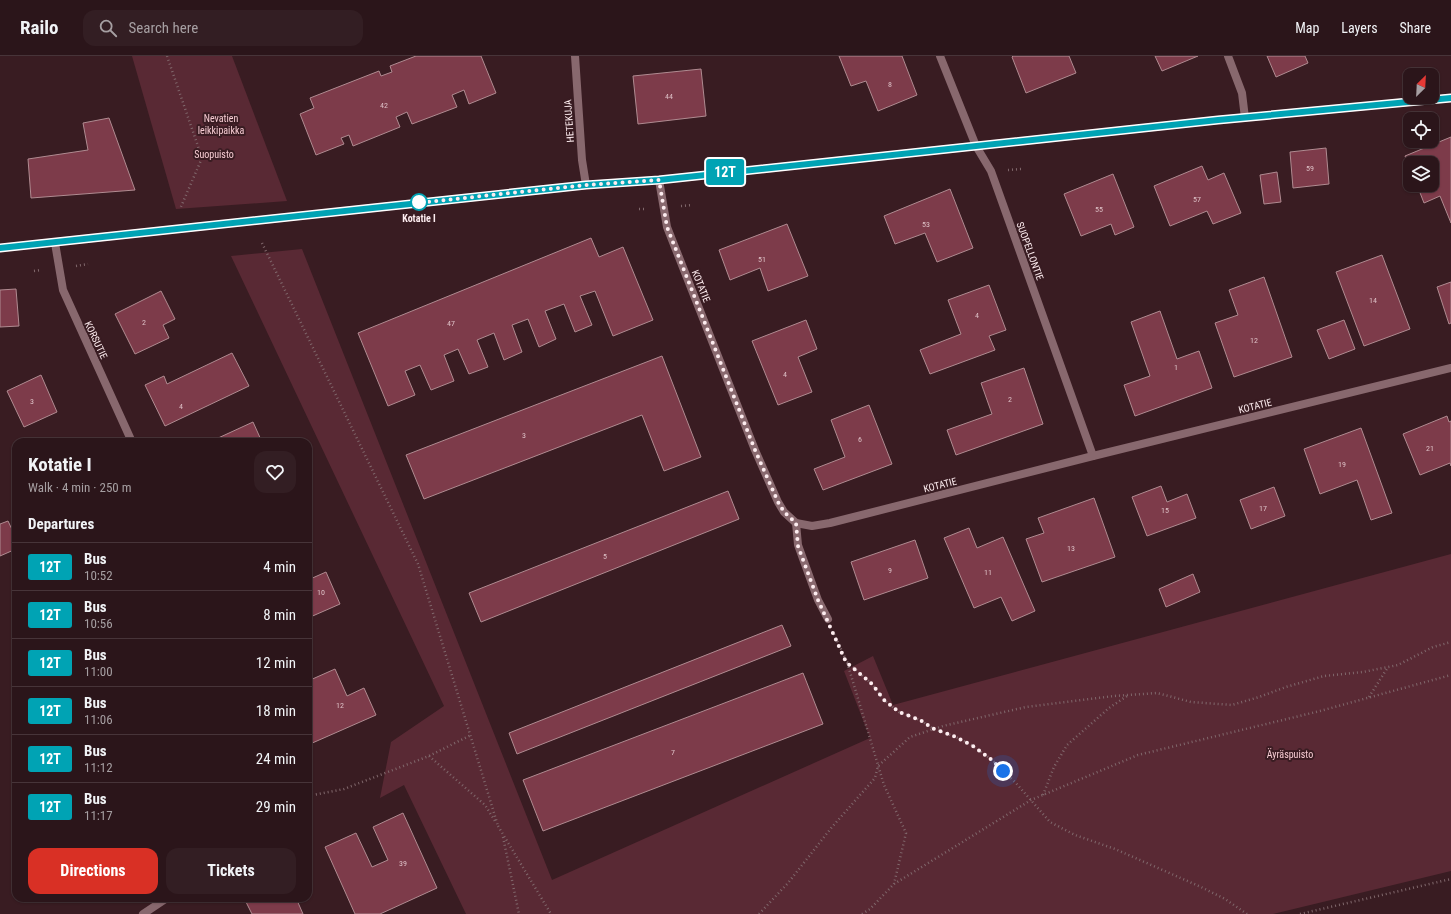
<!DOCTYPE html>
<html lang="en">
<head>
<meta charset="utf-8">
<style>
	body { margin:0; font-family:"Roboto Condensed",sans-serif; background:#331e23; color:#f1f3f6; height:100vh; display:flex; flex-direction:column; font-size:15px; white-space:nowrap }
	* { box-sizing:border-box; margin:0 }
	p { font-size:13px; color:#a69fa2 }
	.icon { flex:none; width:22px; height:22px; fill:none; stroke:currentColor; stroke-width:2; stroke-linecap:round; stroke-linejoin:round }
	.map { position:relative; flex:1; overflow:hidden }
	.side { position:absolute; left:12px; top:382px; width:300px; height:464px; display:flex; flex-direction:column; background:#2b151a; border-radius:12px; box-shadow:0 1px 3px #0004,0 0 0 1px #473439 }
	.side>* { flex:none }
	.badge { padding:0 8px; border-radius:3px; font-size:14px; line-height:26px }
	.needle { width:26px; rotate:24deg }
	.buttons { position:absolute; left:1403px; top:12px; display:grid; gap:8px }
	.buttons a { display:grid; place-items:center; width:36px; height:36px; border-radius:8px; background:#2b151a; box-shadow:0 1px 3px #0004,0 0 0 1px #473439; font-size:20px }
	.you { position:absolute; width:20px; height:20px; margin:-10px; border:3px solid #fff; border-radius:50%; background:#1a73e8; box-shadow:0 0 0 6px #1a73e833 }
	.map>.badge { position:absolute; translate:-50% -50%; box-shadow:0 0 0 2px #fff }
	h2 { padding:0 16px; font-size:15px; line-height:36px }
	.round { display:grid; place-items:center; flex:none; width:42px; height:42px; border-radius:12px; background:#331e23 }
	.head { display:flex; align-items:center; justify-content:space-between; height:68px; padding:0 16px }
	h1 { font-size:19px; font-weight:700; line-height:30px }
	.action { display:flex; gap:8px; margin-top:auto; padding:8px 16px }
	.action a { flex:1; height:46px; border-radius:12px; background:#d93025; color:#fff; font-size:16px; font-weight:700; line-height:46px; text-align:center }
	.action a+a { background:#331e23; color:#f1f3f6 }
	ul { padding:0; list-style:none }
	li { display:flex; align-items:center; gap:12px; height:48px; padding:0 16px; border-top:1px solid #473439 }
	li div { flex:1 }
	li b { display:block; font-size:15px }
	li em { font-style:normal }
	li .badge { min-width:44px; font-weight:700; text-align:center }
	header { display:flex; align-items:center; gap:24px; box-sizing:border-box; height:56px; padding:0 20px; background:#2b151a; border-bottom:1px solid #473439 }
	header strong { font-size:19px }
	nav { display:flex; gap:22px; margin-inline-start:auto; font-size:14px }
	.search { width:280px; height:36px; background:#331e23; display:flex; align-items:center; gap:10px; box-sizing:border-box; padding:0 14px; border-radius:12px; color:#a69fa2; font-size:15px }
	.map>svg:first-child { display:block }
	.green { fill:#592934 }
	.building { fill:#7d3b4a; stroke:#b08b91 }
	.lines { fill:none; stroke-linecap:round; stroke-linejoin:round }
	.path { stroke:#80686c; stroke-width:2.5; stroke-dasharray:1 3; stroke-linecap:butt }
	.minor { stroke:#88686e; stroke-width:8 }
	.line-casing { stroke:#fff; stroke-width:9 }
	.line { stroke:#00a3b4; stroke-width:6 }
	.walk { stroke:#fdecef; stroke-width:4; stroke-dasharray:0 7.2 }
	.stop-dot { fill:#fff; stroke:#00a3b4; stroke-width:2 }
	.labels { text-anchor:middle; dominant-baseline:central; stroke-width:4; stroke-linejoin:round; paint-order:stroke }
	.number-label { font-size:8px; fill:#ddc0c6 }
	.park-label { font-size:10px; fill:#f7ccd3; stroke:#391c22 }
	.street-label { font-size:10px; fill:#fdecef; stroke:#391c22 }
	.stop-label { font-size:10px; font-weight:bold; fill:#fdecef; stroke:#391c22 }
</style>
</head>
<body>
<header>
<strong>Railo</strong>
<div class="search"><svg class="icon" aria-label="search" viewBox="0 0 24 24"><circle cx="10" cy="10" r="6"/><path d="M15 15l6 6"/></svg>Search here</div>
<nav><a>Map</a><a>Layers</a><a>Share</a></nav>
</header>
<div class="map">
<svg width="1451" height="858" viewBox="0 0 1451 858">
	<rect width="100%" height="100%" fill="#391c22"/>
	<g class="green">
		<path d="M132 0H232L287 145 176 153Z"/>
		<path d="M302 193 552 824 870 682 844 615 873 600 893 649 1451 498V815L1273 858H466L404 729 380 742 391 686 444 650 231 200Z"/>
	</g>
	<g class="building">
		<path d="M416 0H481L496 37 469 48 464 34 452 39 457 51 412 68 407 56 396 61 400 71 353 90 349 79 341 82 344 88 316 99 300 58 314 52 310 42 379 15 381 20 392 16 390 10Z"/>
		<path d="M839 0H902L917 39 878 55 866 25 851 30Z"/>
		<path d="M1013 0H1069L1076 17 1026 37 1012 1Z"/>
		<path d="M1155 0H1198L1162 15Z"/>
		<path d="M1267 0H1305L1308 7 1276 21Z"/>
		<path d="M701 13 706 60 638 68 633 20Z"/>
		<path d="M109 62 135 134 31 142 28 103 88 94 83 67Z"/>
		<path d="M1451 81V167L1440 140 1424 147 1417 129H1432V107H1410V113L1405 100Z"/>
		<path d="M1326 92 1329 128 1293 132 1290 96Z"/>
		<path d="M1202 110 1208 124 1224 117 1241 157 1213 168 1207 155 1170 170 1154 130Z"/>
		<path d="M1277 116 1281 146 1264 148 1260 119Z"/>
		<path d="M1113 118 1134 171 1115 179 1111 168 1081 180 1064 138Z"/>
		<path d="M950 133 973 192 937 206 925 177 895 188 884 160Z"/>
		<path d="M787 168 808 220 768 235 760 212 730 224 719 194Z"/>
		<path d="M591 182 599 201 623 191 653 264 613 280 595 235 580 240 592 269 575 276 564 248 545 255 556 283 539 291 528 263 512 269 522 296 504 304 494 277 477 284 488 311 469 318 458 293 444 299 454 325 431 334 420 309 405 315 415 339 388 350 358 277Z"/>
		<path d="M1382 199 1410 273 1364 290 1336 216Z"/>
		<path d="M1264 221 1292 301 1234 321 1215 267 1238 259 1229 234Z"/>
		<path d="M1451 226V267L1449 268 1437 231Z"/>
		<path d="M989 229 1006 274 989 280 995 294 930 318 920 294 961 278 948 244Z"/>
		<path d="M16 233 19 270 0 271V234Z"/>
		<path d="M161 235 175 263 163 269 169 282 135 298 115 258Z"/>
		<path d="M1160 255 1177 303 1199 295 1212 332 1135 360 1124 329 1150 320 1131 266Z"/>
		<path d="M806 264 817 293 798 301 812 336 778 349 752 285Z"/>
		<path d="M1344 264 1355 293 1329 303 1317 274Z"/>
		<path d="M232 297 249 330 165 370 145 329 164 320 167 328Z"/>
		<path d="M662 300 701 401 664 415 642 359 424 443 406 399Z"/>
		<path d="M1024 312 1043 368 956 399 947 374 992 358 981 327Z"/>
		<path d="M41 319 57 356 24 371 7 335Z"/>
		<path d="M869 349 892 408 823 434 814 413 845 401 831 364Z"/>
		<path d="M1447 360 1449 366 1451 365V410L1450 407 1420 419 1403 378Z"/>
		<path d="M253 366 262 386H217L216 383Z"/>
		<path d="M1361 372 1392 457 1371 464 1357 424 1320 438 1304 393Z"/>
		<path d="M1161 430 1167 446 1187 438 1196 462 1147 480 1132 441Z"/>
		<path d="M1274 431 1285 460 1251 473 1240 444Z"/>
		<path d="M728 435 739 463 481 566 469 537Z"/>
		<path d="M1094 442 1115 501 1042 526 1026 483 1044 477 1038 462Z"/>
		<path d="M8 465 16 482V493L0 500V468Z"/>
		<path d="M969 472 977 492 1003 481 1035 555 1012 565 1001 541 974 552 944 482Z"/>
		<path d="M915 484 928 522 864 544 851 506Z"/>
		<path d="M326 516 340 548 308 562V524Z"/>
		<path d="M1193 518 1200 536 1166 551 1159 533Z"/>
		<path d="M782 569 791 590 517 698 509 677Z"/>
		<path d="M335 613 347 640 364 632 376 659 310 688 308 682V625Z"/>
		<path d="M803 617 823 668 543 775 523 724Z"/>
		<path d="M403 757 437 832 380 858H355L325 791 356 777 372 811 388 804 373 771Z"/>
		<path d="M248 842H296L303 858H252L245 844Z"/>
	</g>
	<g class="lines">
		<g class="path">
			<path d="M167 0 202 102 180 153"/>
			<path d="M1008 114 1021 113"/>
			<path d="M681 150 692 149"/>
			<path d="M639 153H646"/>
			<path d="M262 187 418 508 498 770"/>
			<path d="M76 210 88 208"/>
			<path d="M34 215 41 214"/>
			<path d="M834 578 847 606 884 729 906 777 894 828"/>
			<path d="M847 606 872 628 884 644 899 656 920 664 934 673 956 681 973 690 992 704 1015 726 1050 766 1075 779 1115 793 1201 831 1225 843 1247 858"/>
			<path d="M1369 641 1388 611"/>
			<path d="M429 700 485 749 495 765"/>
			<path d="M1043 739 1054 711 1067 689 1109 652 1127 640"/>
			<path d="M308 740 344 733 429 700 471 679"/>
			<path d="M498 770 551 858"/>
			<path d="M503 781 519 858"/>
			<path d="M759 858 788 827 832 771 875 722 878 710 910 681 943 670 1026 651 1114 640 1157 637 1191 646 1232 649 1259 641 1286 631 1324 620 1363 616 1398 609 1433 591 1451 586"/>
			<path d="M862 858 870 853 894 828 1031 744 1138 699 1320 655 1451 619"/>
			<path d="M1300 858 1451 823"/>
		</g>
		<g class="minor">
			<path d="M575 0 582 104 586 129"/>
			<path d="M940 0 976 90 991 115 1093 400"/>
			<path d="M1228 0 1242 37 1245 62"/>
			<path d="M659 124 667 171 755 394 778 446 784 456 796 467 812 470 830 467 1093 400 1451 312"/>
			<path d="M55 187 63 234 132 386"/>
			<path d="M0 192 586 129 659 124 1218 64 1451 42"/>
			<path d="M796 467 798 489 818 544 828 563"/>
			<path d="M143 858 167 842"/>
		</g>
	</g>
	<g class="lines">
		<defs>
			<path id="line" d="M0 192 586 129 659 124 1218 64 1451 42"/>
		</defs>
		<use href="#line" class="line-casing"/>
		<use href="#line" class="line"/>
		<path class="walk" d="M419 146 417 147 586 129 659 124 667 171 755 394 778 446 784 456 796 467 798 490 818 544 846 606 872 628 884 644 899 656 920 664 934 673 956 681 973 690 992 704 1003 715"/>
	</g>
	<circle class="stop-dot" cx="419" cy="146" r="8"/>
	<g class="labels">
		<g class="number-label">
			<text x="890" y="28">8</text>
			<text x="669" y="40">44</text>
			<text x="384" y="49">42</text>
			<text x="1310" y="112">59</text>
			<text x="1197" y="143">57</text>
			<text x="1099" y="153">55</text>
			<text x="926" y="168">53</text>
			<text x="762" y="203">51</text>
			<text x="1373" y="244">14</text>
			<text x="977" y="259">4</text>
			<text x="144" y="266">2</text>
			<text x="451" y="267">47</text>
			<text x="1254" y="284">12</text>
			<text x="1176" y="311">1</text>
			<text x="785" y="318">4</text>
			<text x="1010" y="343">2</text>
			<text x="32" y="345">3</text>
			<text x="181" y="350">4</text>
			<text x="524" y="379">3</text>
			<text x="860" y="383">6</text>
			<text x="1430" y="392">21</text>
			<text x="1342" y="408">19</text>
			<text x="1263" y="452">17</text>
			<text x="1165" y="454">15</text>
			<text x="1071" y="492">13</text>
			<text x="605" y="500">5</text>
			<text x="890" y="514">9</text>
			<text x="988" y="516">11</text>
			<text x="321" y="536">10</text>
			<text x="340" y="649">12</text>
			<text x="673" y="696">7</text>
			<text x="403" y="807">39</text>
		</g>
		<g class="park-label">
			<text x="221" y="62">Nevatien<tspan x="221" dy="12">leikkipaikka</tspan></text>
			<text x="214" y="98">Suopuisto</text>
			<text x="1290" y="698">Äyräspuisto</text>
		</g>
		<g class="street-label">
			<text transform="translate(569 65) rotate(-94)">HETEKUJA</text>
			<text transform="translate(1030 195) rotate(70)">SUOPELLONTIE</text>
			<text transform="translate(701 230) rotate(68)">KOTATIE</text>
			<text transform="translate(96 284) rotate(65)">KORSUTIE</text>
			<text transform="translate(1255 350) rotate(-14)">KOTATIE</text>
			<text transform="translate(940 429) rotate(-14)">KOTATIE</text>
		</g>
		<g class="stop-label">
			<text x="419" y="162">Kotatie I</text>
		</g>
	</g>
</svg>
<div class="buttons">
<a><svg class="needle" viewBox="-14 -14 28 28"><path d="M0-13l5 13h-10z" fill="#e53935"/><path d="M0 13l5-13h-10z" fill="#a69fa2"/></svg></a>
<a><svg class="icon" aria-label="locate" viewBox="0 0 24 24"><circle cx="12" cy="12" r="6"/><path d="M12 2v4M12 18v4M2 12h4M18 12h4"/></svg></a>
<a><svg class="icon" aria-label="layers" viewBox="0 0 24 24"><path d="M12 4l9 5-9 5-9-5zM3 14l9 5 9-5"/></svg></a>
</div>
<div class="you" style="left:1003px;top:715px"></div>
<b class="badge" style="left:725px;top:116px;background:#00a3b4;color:#fff">12T</b>
<section class="side">
<div class="head"><div><h1>Kotatie I</h1><p>Walk · 4 min · 250 m</p></div><a class="round"><svg class="icon" aria-label="heart" viewBox="0 0 24 24"><path d="M12 20l-8-8c-3-5 5-10 8-4 3-6 11-1 8 4z"/></svg></a></div>
<h2>Departures</h2>
<ul>
<li><span class="badge" style="background:#00a3b4;color:#fff">12T</span><div><b>Bus</b><p>10:52</p></div><em>4 min</em></li>
<li><span class="badge" style="background:#00a3b4;color:#fff">12T</span><div><b>Bus</b><p>10:56</p></div><em>8 min</em></li>
<li><span class="badge" style="background:#00a3b4;color:#fff">12T</span><div><b>Bus</b><p>11:00</p></div><em>12 min</em></li>
<li><span class="badge" style="background:#00a3b4;color:#fff">12T</span><div><b>Bus</b><p>11:06</p></div><em>18 min</em></li>
<li><span class="badge" style="background:#00a3b4;color:#fff">12T</span><div><b>Bus</b><p>11:12</p></div><em>24 min</em></li>
<li><span class="badge" style="background:#00a3b4;color:#fff">12T</span><div><b>Bus</b><p>11:17</p></div><em>29 min</em></li>
</ul>
<div class="action"><a>Directions</a><a>Tickets</a></div>
</section>
</div>
</body>
</html>
